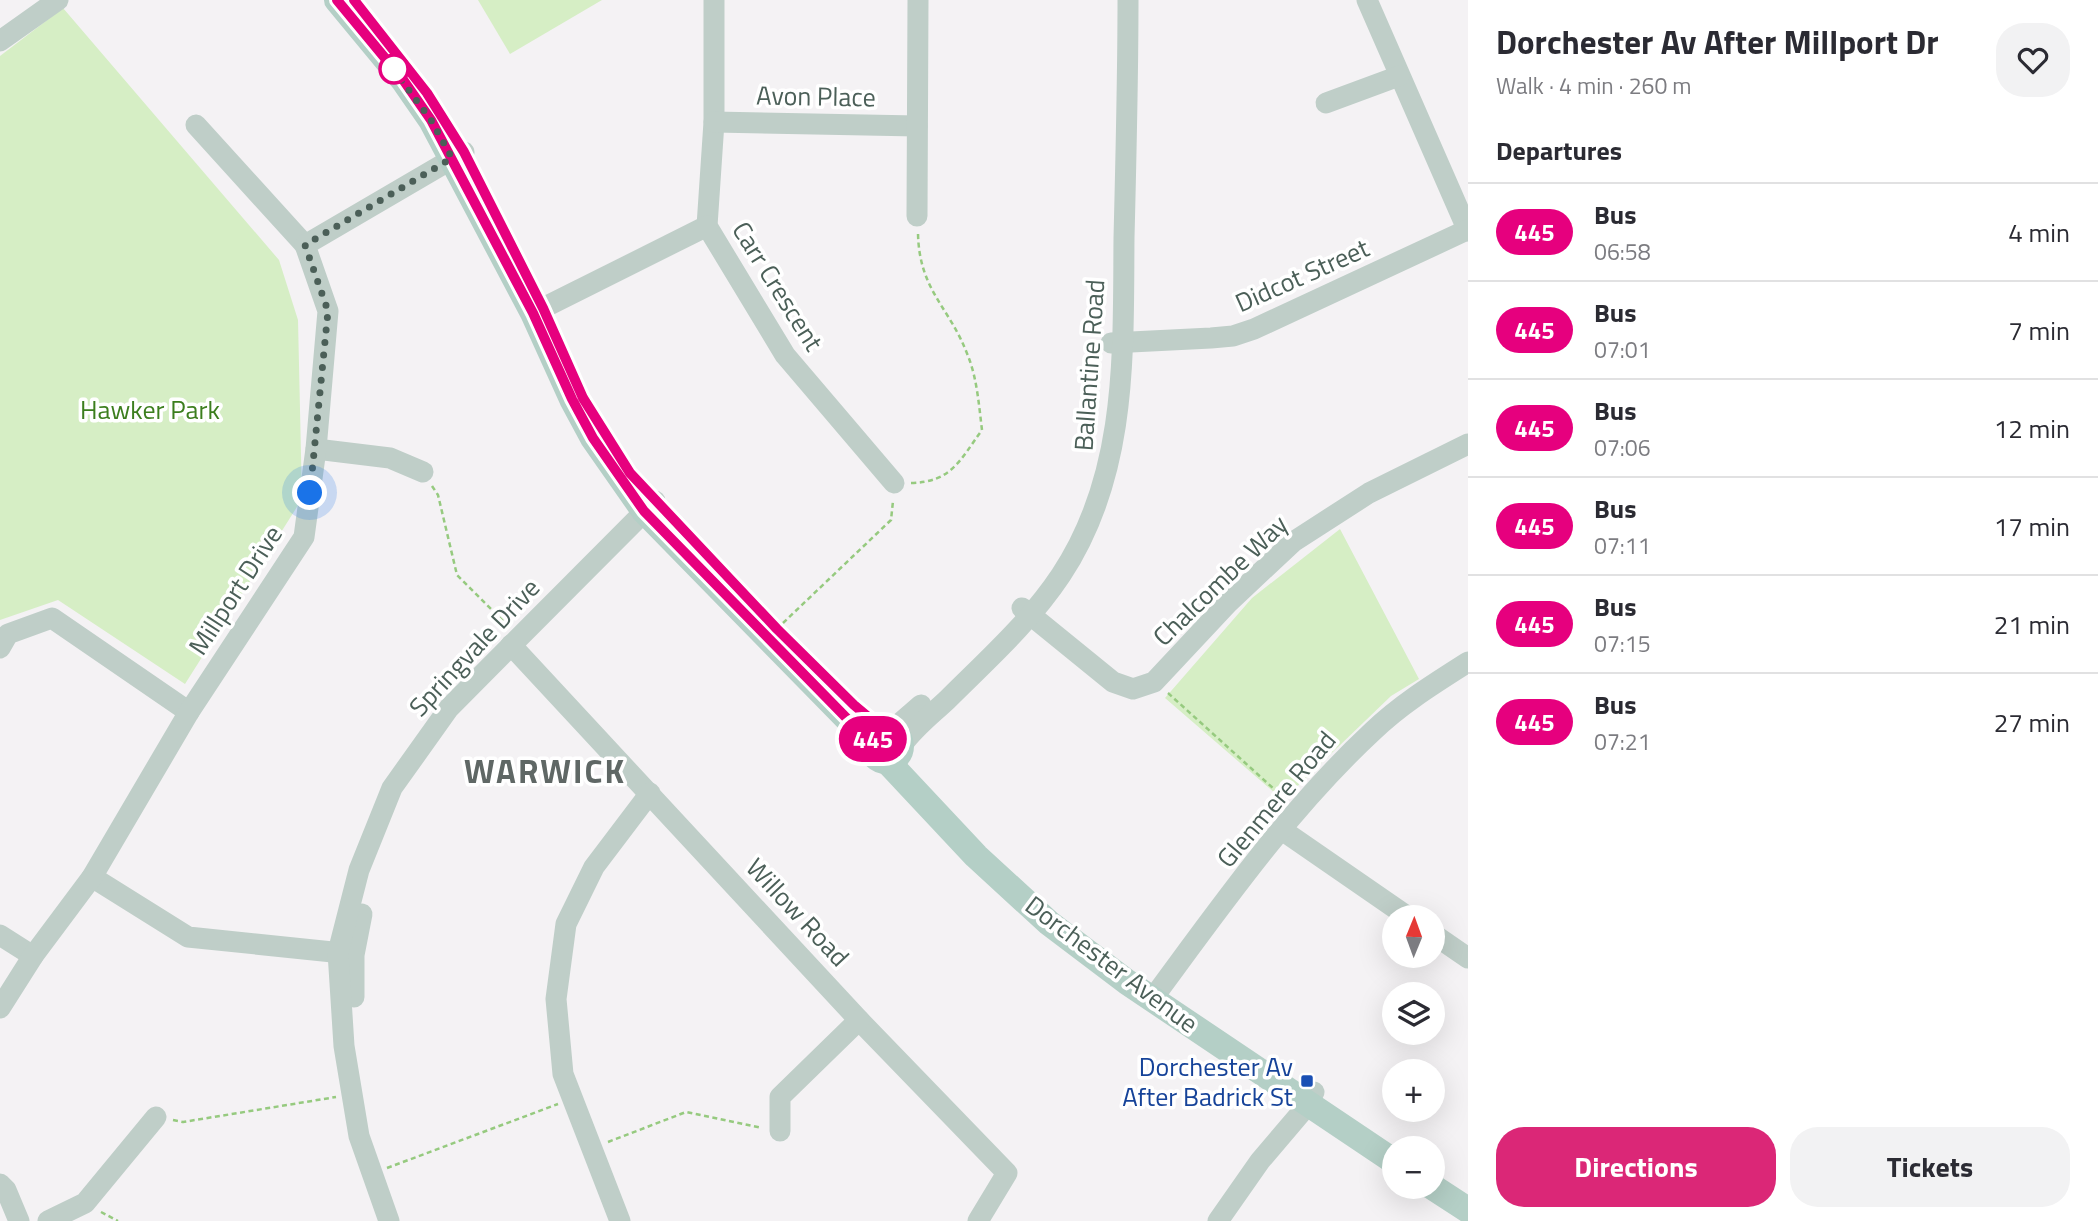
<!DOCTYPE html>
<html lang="en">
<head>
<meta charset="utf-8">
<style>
	body { margin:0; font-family:"Titillium Web",sans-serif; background:#f2f2f3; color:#2b2b33; height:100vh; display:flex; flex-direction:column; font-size:26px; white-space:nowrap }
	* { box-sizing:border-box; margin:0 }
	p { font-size:23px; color:#7c7c81 }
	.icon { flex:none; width:38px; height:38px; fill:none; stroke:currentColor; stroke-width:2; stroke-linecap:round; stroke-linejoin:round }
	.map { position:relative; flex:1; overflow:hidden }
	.panel { display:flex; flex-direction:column; background:#fff; width:630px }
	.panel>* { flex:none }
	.badge { padding:0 14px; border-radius:23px; font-size:24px; line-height:46px }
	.needle { width:46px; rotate:1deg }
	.controls { position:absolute; left:1382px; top:905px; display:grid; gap:14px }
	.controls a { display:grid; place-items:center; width:63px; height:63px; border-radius:50%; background:#fff; box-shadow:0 7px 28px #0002; font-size:35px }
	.you { position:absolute; width:35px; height:35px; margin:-18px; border:5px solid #fff; border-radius:50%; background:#1a73e8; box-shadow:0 0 0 10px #1a73e833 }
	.map>.badge { position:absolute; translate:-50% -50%; box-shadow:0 0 0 4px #fff }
	h2 { padding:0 28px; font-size:26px; line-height:63px }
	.round { display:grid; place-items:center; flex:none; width:74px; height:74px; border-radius:28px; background:#f2f2f3 }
	.summary { display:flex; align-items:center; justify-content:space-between; height:119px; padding:0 28px }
	h1 { font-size:33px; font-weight:700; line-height:52px }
	.button { display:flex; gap:14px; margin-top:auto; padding:14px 28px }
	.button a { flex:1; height:80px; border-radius:28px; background:#db2777; color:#fff; font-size:28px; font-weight:700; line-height:80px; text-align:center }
	.button a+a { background:#f2f2f3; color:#2b2b33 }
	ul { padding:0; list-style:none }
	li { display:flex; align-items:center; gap:21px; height:98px; padding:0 28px; border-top:2px solid #e1e1e2 }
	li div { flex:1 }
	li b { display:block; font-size:26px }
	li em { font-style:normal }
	li .badge { min-width:77px; font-weight:700; text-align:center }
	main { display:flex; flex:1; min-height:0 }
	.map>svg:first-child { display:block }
	.green { fill:#d6eec5 }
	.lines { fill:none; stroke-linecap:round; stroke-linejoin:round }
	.path { stroke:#96ca7f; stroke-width:2.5; stroke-dasharray:5 3.5; stroke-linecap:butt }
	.minor { stroke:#bfcec8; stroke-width:21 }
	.major { stroke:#b4cfc6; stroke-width:26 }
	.line-casing { stroke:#fff; stroke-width:16 }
	.line { stroke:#e6007e; stroke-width:10 }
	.walk { stroke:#4b5f58; stroke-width:7; stroke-dasharray:0 12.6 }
	.stop-dot { fill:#fff; stroke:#e6007e; stroke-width:3.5 }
	.transit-dot { fill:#1a4fb4; stroke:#fff; stroke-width:2.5 }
	.labels { text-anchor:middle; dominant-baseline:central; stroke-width:7; stroke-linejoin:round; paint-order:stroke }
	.street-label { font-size:26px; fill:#4b5f58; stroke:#fff }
	.park-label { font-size:26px; fill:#3c7e1e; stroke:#fff }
	.transit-label { font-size:26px; fill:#164399; stroke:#fff; text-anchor:end }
	.district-label { font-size:33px; font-weight:bold; letter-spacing:2px; fill:#5f6765; stroke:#fff }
</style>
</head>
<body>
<main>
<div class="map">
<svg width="1468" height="1221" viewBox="0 0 1468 1221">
	<rect width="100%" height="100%" fill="#f4f2f4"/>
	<g class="green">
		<path d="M478 0H602L510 54Z"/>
		<path d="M63 8 279 260 298 320 302 499 185 684 58 600 0 620V56Z"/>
		<path d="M1340 529 1419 679 1391 696 1283 800 1165 698 1252 598Z"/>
	</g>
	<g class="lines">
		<g class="path">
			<path d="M911 483C952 482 960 460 982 430 979 406 977 378 968 356 950 307 919 291 918 233"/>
			<path d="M432 486 438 495 457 575 508 626"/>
			<path d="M783 623 891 520 893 501"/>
			<path d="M1168 693 1285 799"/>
			<path d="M173 1120 183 1122 336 1097"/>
			<path d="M608 1142 686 1112 762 1128"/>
			<path d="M387 1168 558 1104"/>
			<path d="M101 1212 118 1221"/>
		</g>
		<g class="minor">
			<path d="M714 0V122L707 226 785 355 894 483"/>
			<path d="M1367 0 1468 231"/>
			<path d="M0 41 58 0"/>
			<path d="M1326 103 1399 76"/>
			<path d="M714 122 917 126"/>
			<path d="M196 125 305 245"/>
			<path d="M917 216 918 0"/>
			<path d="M533 313 707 226"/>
			<path d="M1111 343 1211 338 1233 336 1254 329 1467 230"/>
			<path d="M316 449 390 458 423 472"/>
			<path d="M1022 608 1113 682 1133 689 1154 682 1228 603 1293 542 1369 493 1468 444"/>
			<path d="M511 645 859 1020 1007 1173 978 1221"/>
			<path d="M0 648 8 634 52 618 189 712"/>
			<path d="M891 731 921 705"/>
			<path d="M902 745C915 727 931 715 947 700 987 660 1029 623 1061 575 1128 474 1123 354 1124 238 1126 159 1128 79 1128 0"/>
			<path d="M1282 830 1408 917"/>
			<path d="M92 877 188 937 352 954"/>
			<path d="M1433 934 1468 958"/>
			<path d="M0 935 33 956"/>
			<path d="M354 997V955L362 914"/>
			<path d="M1153 998C1221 906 1289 809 1373 731 1401 704 1435 683 1468 662"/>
			<path d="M0 1008 33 956 92 877 189 712 304 537 316 449 328 311 305 245 464 152"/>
			<path d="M780 1131V1097L859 1020"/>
			<path d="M0 1184 6 1190 19 1221"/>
			<path d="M48 1221 85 1203 156 1117"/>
			<path d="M389 1221 359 1136 344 1046 338 952 359 870 392 788 449 708 655 501"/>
			<path d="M620 1221 563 1074 556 999 566 924 594 867 650 793"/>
			<path d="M1218 1221 1260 1161 1300 1114 1314 1092"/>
		</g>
		<g class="major">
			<path d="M337 0 404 81 431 120 533 313 572 399 593 438 644 511 871 743"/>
			<circle cx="886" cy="746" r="15"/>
			<path d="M887 761 976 856 1049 923 1127 982 1395 1162"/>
			<path d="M1431 1186 1468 1210"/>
		</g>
	</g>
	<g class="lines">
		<defs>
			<path id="line" d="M337 0 404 81 431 120 533 313 572 399 593 438 644 511 871 743 876 734 885 731 854 705 777 629 630 473 583 398 543 308 464 152 427 93 354 0"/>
		</defs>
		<use href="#line" class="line-casing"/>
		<use href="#line" class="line"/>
		<path class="walk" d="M310 493 328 311 305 245 452 158 431 120 388 62 394 69"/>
	</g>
	<circle class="stop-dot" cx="394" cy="69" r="14"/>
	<rect class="transit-dot" x="1300" y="1074" width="14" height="14" rx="3.5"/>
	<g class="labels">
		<g class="street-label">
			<text transform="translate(816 96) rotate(1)">Avon Place</text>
			<text transform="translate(1302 275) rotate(-24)">Didcot Street</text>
			<text transform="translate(778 286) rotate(58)">Carr Crescent</text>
			<text transform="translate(1089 365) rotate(-86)">Ballantine Road</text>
			<text transform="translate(1220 580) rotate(-44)">Chalcombe Way</text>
			<text transform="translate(235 590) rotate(-57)">Millport Drive</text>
			<text transform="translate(474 647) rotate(-47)">Springvale Drive</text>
			<text transform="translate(1276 799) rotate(-50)">Glenmere Road</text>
			<text transform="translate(798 912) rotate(47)">Willow Road</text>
			<text transform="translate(1112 964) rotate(37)">Dorchester Avenue</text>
		</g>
		<g class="park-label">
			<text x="150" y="409">Hawker Park</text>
		</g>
		<g class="transit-label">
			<text x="1293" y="1066">Dorchester Av<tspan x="1293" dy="30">After Badrick St</tspan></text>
		</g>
		<g class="district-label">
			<text x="545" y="771">WARWICK</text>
		</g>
	</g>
</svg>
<div class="controls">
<a><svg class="needle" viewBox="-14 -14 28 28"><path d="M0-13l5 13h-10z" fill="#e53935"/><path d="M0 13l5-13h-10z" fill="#7c7c81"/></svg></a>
<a><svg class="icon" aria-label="layers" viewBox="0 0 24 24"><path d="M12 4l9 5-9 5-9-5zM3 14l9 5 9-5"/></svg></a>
<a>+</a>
<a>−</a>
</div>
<div class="you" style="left:310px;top:493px"></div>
<b class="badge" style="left:873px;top:739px;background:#e6007e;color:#fff">445</b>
</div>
<section class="panel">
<div class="summary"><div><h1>Dorchester Av After Millport Dr</h1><p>Walk · 4 min · 260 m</p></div><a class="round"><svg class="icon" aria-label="heart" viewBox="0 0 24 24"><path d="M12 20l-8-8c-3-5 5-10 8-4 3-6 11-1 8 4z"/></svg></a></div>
<h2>Departures</h2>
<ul>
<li><span class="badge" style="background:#e6007e;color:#fff">445</span><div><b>Bus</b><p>06:58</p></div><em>4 min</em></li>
<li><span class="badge" style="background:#e6007e;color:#fff">445</span><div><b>Bus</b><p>07:01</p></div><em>7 min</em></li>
<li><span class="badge" style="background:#e6007e;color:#fff">445</span><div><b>Bus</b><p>07:06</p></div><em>12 min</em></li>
<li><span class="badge" style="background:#e6007e;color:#fff">445</span><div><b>Bus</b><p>07:11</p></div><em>17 min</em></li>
<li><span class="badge" style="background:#e6007e;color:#fff">445</span><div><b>Bus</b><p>07:15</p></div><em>21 min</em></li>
<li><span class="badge" style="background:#e6007e;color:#fff">445</span><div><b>Bus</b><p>07:21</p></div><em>27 min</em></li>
</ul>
<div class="button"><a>Directions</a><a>Tickets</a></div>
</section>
</main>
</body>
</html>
